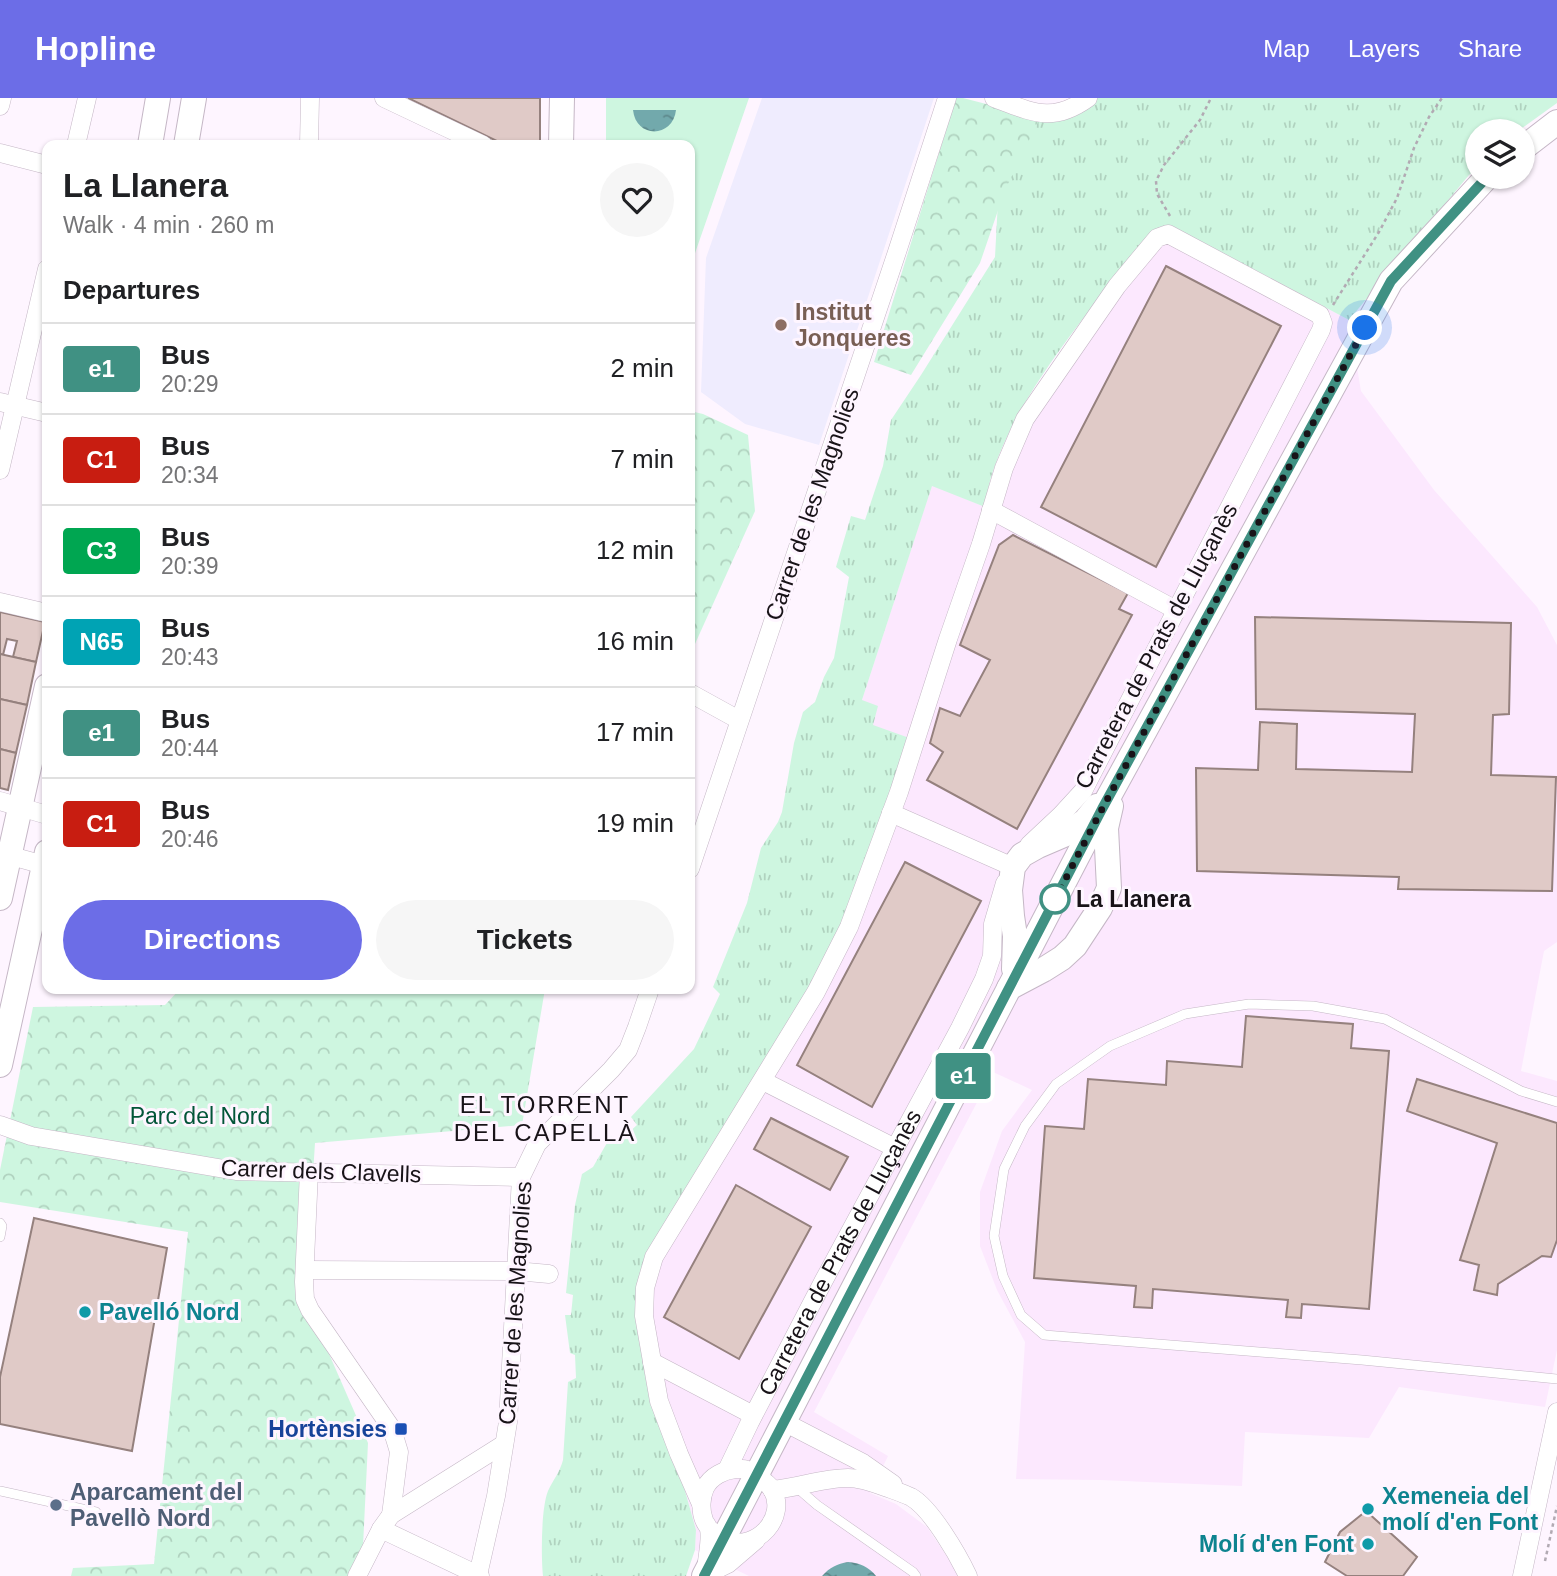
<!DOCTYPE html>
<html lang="en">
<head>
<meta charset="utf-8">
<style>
	body { margin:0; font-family:Helvetica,sans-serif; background:#f6f6f6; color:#202124; height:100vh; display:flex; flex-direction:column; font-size:26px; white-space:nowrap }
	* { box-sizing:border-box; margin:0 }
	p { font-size:23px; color:#757577 }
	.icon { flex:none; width:38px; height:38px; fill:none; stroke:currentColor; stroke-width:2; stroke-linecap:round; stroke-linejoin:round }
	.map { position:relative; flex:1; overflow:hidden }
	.side { position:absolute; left:42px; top:42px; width:653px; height:854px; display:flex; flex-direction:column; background:#fff; border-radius:14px; box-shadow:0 2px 5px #0004 }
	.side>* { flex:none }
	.badge { padding:0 14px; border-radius:5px; font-size:24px; line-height:46px }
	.tools { position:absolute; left:1465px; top:21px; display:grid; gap:14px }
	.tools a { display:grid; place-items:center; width:70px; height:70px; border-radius:50%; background:#fff; box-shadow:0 2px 5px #0004; font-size:35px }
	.you { position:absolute; width:35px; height:35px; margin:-18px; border:5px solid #fff; border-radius:50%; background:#1a73e8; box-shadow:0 0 0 10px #1a73e833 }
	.map>.badge { position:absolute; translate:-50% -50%; box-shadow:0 0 0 4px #fff }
	h2 { padding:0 21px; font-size:26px; line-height:63px }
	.round { display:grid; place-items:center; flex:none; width:74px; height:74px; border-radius:37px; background:#f6f6f6 }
	.overview { display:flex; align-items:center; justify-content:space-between; height:119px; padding:0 21px }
	h1 { font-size:33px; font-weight:800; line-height:52px }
	.button { display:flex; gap:14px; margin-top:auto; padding:14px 21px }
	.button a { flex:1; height:80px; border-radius:42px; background:#6c6de7; color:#fff; font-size:28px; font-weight:800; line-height:80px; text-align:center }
	.button a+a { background:#f6f6f6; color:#202124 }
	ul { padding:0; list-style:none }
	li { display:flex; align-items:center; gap:21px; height:91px; padding:0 21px; border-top:2px solid #e0e0e0 }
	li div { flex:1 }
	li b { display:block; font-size:26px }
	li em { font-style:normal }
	li .badge { min-width:77px; font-weight:700; text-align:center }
	header { display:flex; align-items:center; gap:42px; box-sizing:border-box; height:98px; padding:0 35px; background:#6c6de7; color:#fff }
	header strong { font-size:33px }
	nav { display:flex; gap:38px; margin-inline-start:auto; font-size:24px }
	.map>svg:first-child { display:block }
	.built { fill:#fce8fe }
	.education { fill:#efecfe }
	.grass { fill:url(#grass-tufts) }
	.park { fill:url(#park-crowns) }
	.pitch { fill:#cef6e0 }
	.water { fill:url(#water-ripples) }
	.building { fill:#e0cac7; stroke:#95817e; stroke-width:2 }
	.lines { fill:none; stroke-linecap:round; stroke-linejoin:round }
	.lane-casing { stroke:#c5b7c6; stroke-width:10 }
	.street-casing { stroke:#c5b7c6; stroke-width:19 }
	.secondary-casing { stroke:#c5b7c6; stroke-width:26 }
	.path { stroke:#b2aab3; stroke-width:2.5; stroke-dasharray:3.5 3.5; stroke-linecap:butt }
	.lane { stroke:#fff; stroke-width:9 }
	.street { stroke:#fff; stroke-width:18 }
	.secondary { stroke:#fff; stroke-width:24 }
	.line-casing { stroke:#fff; stroke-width:16 }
	.line { stroke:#409183; stroke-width:10 }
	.walk { stroke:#181318; stroke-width:7; stroke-dasharray:0 12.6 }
	.education-dot { fill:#8d6e63; stroke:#fef5ff; stroke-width:2.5 }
	.stop-dot { fill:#fff; stroke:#409183; stroke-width:3.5 }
	.culture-dot { fill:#0f9aa8; stroke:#fef5ff; stroke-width:2.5 }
	.transit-dot { fill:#1a4fb4; stroke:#fef5ff; stroke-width:2.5 }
	.service-dot { fill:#5c6f8a; stroke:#fef5ff; stroke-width:2.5 }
	.labels { text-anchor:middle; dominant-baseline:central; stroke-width:6; stroke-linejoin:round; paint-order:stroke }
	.education-label { font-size:23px; font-weight:bold; fill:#785e54; stroke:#fef5ff; text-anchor:start }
	.street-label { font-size:23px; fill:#181318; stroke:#fef5ff }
	.stop-label { font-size:23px; font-weight:bold; fill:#181318; stroke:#fef5ff; text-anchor:start }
	.park-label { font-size:23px; fill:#025538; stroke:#fef5ff }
	.culture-label { font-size:23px; font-weight:bold; fill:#0d838f; stroke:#fef5ff; text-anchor:start }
	.transit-label { font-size:23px; font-weight:bold; fill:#164399; stroke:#fef5ff; text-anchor:end }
	.service-label { font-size:23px; font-weight:bold; fill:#4e5e75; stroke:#fef5ff; text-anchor:start }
	.neighbourhood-label { font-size:24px; letter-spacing:2px; fill:#181318; stroke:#fef5ff }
</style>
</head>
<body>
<header>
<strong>Hopline</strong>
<nav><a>Map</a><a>Layers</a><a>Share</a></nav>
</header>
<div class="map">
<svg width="1557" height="1478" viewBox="0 0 1557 1478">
	<defs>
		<pattern id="grass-tufts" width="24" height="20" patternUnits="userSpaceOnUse" patternTransform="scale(1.75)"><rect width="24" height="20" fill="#cef6e0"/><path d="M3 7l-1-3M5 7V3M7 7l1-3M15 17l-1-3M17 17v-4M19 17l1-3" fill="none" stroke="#b0d2bf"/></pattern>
		<pattern id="park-crowns" width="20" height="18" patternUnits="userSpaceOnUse" patternTransform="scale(1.75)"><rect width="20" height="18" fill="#cef6e0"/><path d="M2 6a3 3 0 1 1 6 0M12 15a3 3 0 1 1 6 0" fill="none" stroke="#b0d2bf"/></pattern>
		<pattern id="water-ripples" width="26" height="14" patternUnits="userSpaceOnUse" patternTransform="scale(1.75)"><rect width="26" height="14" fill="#72a9ac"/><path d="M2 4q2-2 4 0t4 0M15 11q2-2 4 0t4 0" fill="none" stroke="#5d888b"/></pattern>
	</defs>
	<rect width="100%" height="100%" fill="#fef5ff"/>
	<path class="built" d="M1163 127 1172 128 1349 222 1361 293 1434 392 1537 509 1557 547V844L1544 853 1521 973 1557 983V1252L1545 1309 1399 1289 1369 1340 1245 1334 1242 1388 1100 1382 1016 1381 1025 1244 997 1192 980 1148V1094L1002 1033 1032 992 993 974 814 1314 888 1358 870 1395 896 1406 927 1429 960 1478H749L695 1452 696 1432 680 1375 645 1190 872 626 862 602 932 387 985 409 993 374 1007 338 1032 294 1069 241 1149 137 1156 130Z"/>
	<path class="education" d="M762 0H934L819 347 745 326 701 294 706 160Z"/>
	<path class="grass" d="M1097 0H1557V5L1518 33H1477V70L1469 77 1349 222 1172 128C1161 127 1157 130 1149 137 1095 207 1022 288 993 373 989 384 987 397 985 409L932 388 862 602 878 608 873 627 915 642 849 829 645 1190 680 1375 696 1432 695 1452 686 1478H543C541 1459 541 1410 548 1393 553 1382 560 1374 563 1362L568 1284 576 1280 575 1257 570 1255 565 1217H571L573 1197 566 1195 575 1107 582 1076 593 1069 611 1038 618 1044 637 1027 631 1019 694 951 720 896 713 889 747 805 761 750 778 724 782 714 794 645 803 614 815 604 824 579 834 560 849 479 836 469 851 418 865 422 883 368 891 322 921 277 995 159 999 84 1040 20Z"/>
	<g class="park">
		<path d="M956 0H963L1040 20 1005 92 980 165 911 277 874 264Z"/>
		<path d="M690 313 703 316 748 337 755 413 690 557Z"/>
		<path d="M180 891H545L522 1027 315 1045 305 1201 368 1345 362 1469 358 1478H71L73 1470 154 1466 188 1134 0 1104V1072L33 909 165 907Z"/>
	</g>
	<path class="pitch" d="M606 0H749L693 161H690V47H606Z"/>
	<g class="water">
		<path d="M633 12H676C673 40 636 41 633 12Z"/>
		<path d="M848 1464C860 1465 869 1469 876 1478H822C830 1469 837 1466 848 1464Z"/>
	</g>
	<g class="building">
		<path d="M408 0H540V47H505Z"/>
		<path d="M1166 168 1281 228 1156 469 1041 409Z"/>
		<path d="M1013 437 1128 495 1119 511 1132 517 1017 731 927 682 943 654 930 645 940 610 960 618 990 562 960 547 999 447Z"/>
		<path d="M0 514 45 524 36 564 13 559 17 543 7 541 3 557 0 556Z"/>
		<path d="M1255 519 1511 525 1509 616 1493 617 1491 677 1556 679 1552 793 1398 791 1399 779 1197 773 1196 670 1258 672 1260 624 1297 626 1296 671 1412 674 1415 616 1256 611Z"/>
		<path d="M0 556 36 564 27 607 0 601Z"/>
		<path d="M0 601 27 607 16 655 0 651Z"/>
		<path d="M0 651 16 655 8 692 0 690Z"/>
		<path d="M905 764 981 803 872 1009 797 967Z"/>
		<path d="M1246 918 1353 926 1351 950 1389 953 1369 1211 1302 1206 1301 1220 1286 1219 1288 1202 1153 1191 1152 1210 1134 1209 1136 1188 1034 1180 1045 1028 1084 1031 1088 981 1166 987 1167 963 1242 969Z"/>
		<path d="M1417 981 1557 1025V1142L1551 1159 1542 1158 1498 1186 1497 1197 1474 1192 1479 1167 1460 1162 1497 1045 1407 1013Z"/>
		<path d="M771 1020 848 1059 830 1092 754 1051Z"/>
		<path d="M736 1087 811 1129 739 1261 664 1219Z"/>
		<path d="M34 1120 167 1150 132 1353 0 1326V1279Z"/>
		<path d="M1366 1413 1417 1459 1403 1478H1347L1325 1464 1340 1434Z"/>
	</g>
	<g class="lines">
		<defs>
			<g id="lane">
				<path d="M1557 1004 1521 993 1385 921 1313 908 1249 906 1185 916 1110 948 1056 986 1025 1028 1004 1071 994 1138 1003 1178 1021 1217 1044 1237 1362 1262 1557 1281"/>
				<path d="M0 1125 2 1128 0 1139"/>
				<path d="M0 1393 96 1414"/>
				<path d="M802 1394 817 1407 913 1474 916 1478"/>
			</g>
			<g id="street">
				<path d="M384 0 483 47"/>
				<path d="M994 0C1032 14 1052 26 1088 0"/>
				<path d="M0 8 2 0"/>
				<path d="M76 47 87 0"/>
				<path d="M309 47 310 0"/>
				<path d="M0 55 47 67"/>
				<path d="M0 304 47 315"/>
				<path d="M0 372 47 171"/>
				<path d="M991 412 1176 512"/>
				<path d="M0 504 47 515"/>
				<path d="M690 595 739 622"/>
				<path d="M0 703 47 717"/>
				<path d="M891 715 1013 769"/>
				<path d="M0 755 44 767"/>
				<path d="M690 771 896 157 947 0"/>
				<path d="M763 983 895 1050"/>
				<path d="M0 1027 31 1038 236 1073 521 1079"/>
				<path d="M309 1074 304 1184 305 1201 310 1212 392 1331 399 1354 391 1417"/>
				<path d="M305 1172 516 1173 549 1176"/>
				<path d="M652 1264 753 1317"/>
				<path d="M784 1324 863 1365 893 1386"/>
				<path id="s1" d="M727 1372 750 1324 824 1182 960 930 984 881 992 858 993 826 1005 785"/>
				<path d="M772 1392C798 1390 822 1380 848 1380 860 1380 874 1385 885 1389 893 1392 903 1395 911 1399 931 1410 958 1457 968 1478"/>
				<path d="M701 1406 679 1356 659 1303 644 1218 645 1190 654 1159 816 894 849 829 899 694 948 541 981 446 1004 370 1025 321 1117 188 1157 140 1168 136 1320 217 1323 225 1321 232 1083 693 1061 717 1029 747"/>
				<path d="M381 1431 480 1478"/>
				<path d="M707 1464C708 1454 711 1441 709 1431 709 1430 704 1423 704 1422 700 1412 701 1399 705 1390 711 1378 724 1372 736 1371 748 1370 757 1375 764 1383 767 1386 770 1388 772 1391 788 1419 757 1453 727 1443 720 1441 715 1435 709 1431"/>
				<path d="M478 1477 496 1398 508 1324 521 1079 537 1046 611 972 628 952 637 929 650 891"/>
				<path d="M705 1477 728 1466 756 1442"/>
				<path d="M357 1478 381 1431 391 1417 504 1346"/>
				<path d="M1522 1478 1557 1314"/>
			</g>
			<g id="secondary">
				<path d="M150 47 158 0"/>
				<path d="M186 47 194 0"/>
				<path d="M561 47 562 0"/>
				<path d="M1522 51 1557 24"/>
				<path d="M0 800 47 588"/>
				<path d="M1014 871 1015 838 1012 818 1010 792 1013 769 1022 757 1038 748 1066 736 1085 723 1097 708"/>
				<path d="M1009 890 1043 872 1062 860 1075 848 1100 810 1109 790 1106 730 1111 708"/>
				<path d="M0 967 47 754"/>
				<path d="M704 1478 1102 711 1391 183 1487 79"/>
			</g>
		</defs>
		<use href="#lane" class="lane-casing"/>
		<use href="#street" class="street-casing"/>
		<use href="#secondary" class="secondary-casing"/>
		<g class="path">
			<path d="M1170 118 1157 96 1156 83 1164 67 1200 22 1211 0"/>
			<path d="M1333 207 1379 134 1397 100 1414 50 1429 19 1442 0"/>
			<path d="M1545 1463 1557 1408"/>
		</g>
		<use href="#lane" class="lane"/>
		<use href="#street" class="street"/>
		<use href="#secondary" class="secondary"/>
	</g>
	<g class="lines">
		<defs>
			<path id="line" d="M704 1478 1102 711 1391 183 1487 79"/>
		</defs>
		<use href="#line" class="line-casing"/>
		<use href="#line" class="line"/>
		<path class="walk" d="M1055 801 1102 711 1365 230"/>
	</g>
	<circle class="education-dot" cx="781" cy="227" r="7"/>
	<circle class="stop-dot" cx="1055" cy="801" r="14"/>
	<g class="culture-dot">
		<circle cx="85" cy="1214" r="7"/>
		<circle cx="1368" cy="1411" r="7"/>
		<circle cx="1368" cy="1446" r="7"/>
	</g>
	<rect class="transit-dot" x="394" y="1324" width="14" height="14" rx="3.5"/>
	<circle class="service-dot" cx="56" cy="1407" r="7"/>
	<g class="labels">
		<g class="education-label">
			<text x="795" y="214">Institut<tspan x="795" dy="26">Jonqueres</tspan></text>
		</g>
		<g class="street-label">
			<text transform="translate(812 406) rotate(-71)">Carrer de les Magnolies</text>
			<text transform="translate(1156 548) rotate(-62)">Carretera de Prats de Lluçanès</text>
			<text transform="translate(321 1073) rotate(2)">Carrer dels Clavells</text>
			<text stroke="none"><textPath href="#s1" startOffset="245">Carretera de Prats de Lluçanès</textPath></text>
			<text transform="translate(515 1205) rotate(-86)">Carrer de les Magnolies</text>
		</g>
		<g class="stop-label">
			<text x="1076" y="801">La Llanera</text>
		</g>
		<g class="park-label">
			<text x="200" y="1018">Parc del Nord</text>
		</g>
		<g class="culture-label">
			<text x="99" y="1214">Pavelló Nord</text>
			<text x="1382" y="1398">Xemeneia del<tspan x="1382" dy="26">molí d'en Font</tspan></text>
			<text x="1354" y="1446" text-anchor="end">Molí d'en Font</text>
		</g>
		<g class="transit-label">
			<text x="387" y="1331">Hortènsies</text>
		</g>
		<g class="service-label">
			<text x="70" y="1394">Aparcament del<tspan x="70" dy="26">Pavellò Nord</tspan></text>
		</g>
		<g class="neighbourhood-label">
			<text x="545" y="1006">EL TORRENT<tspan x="545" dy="28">DEL CAPELLÀ</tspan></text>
		</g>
	</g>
</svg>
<div class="tools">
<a><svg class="icon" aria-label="layers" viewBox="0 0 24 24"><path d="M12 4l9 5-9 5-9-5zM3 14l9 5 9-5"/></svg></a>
</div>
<div class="you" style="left:1365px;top:230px"></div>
<b class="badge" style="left:963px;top:978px;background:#409183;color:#fff">e1</b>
<section class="side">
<div class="overview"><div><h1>La Llanera</h1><p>Walk · 4 min · 260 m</p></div><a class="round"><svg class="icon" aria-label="heart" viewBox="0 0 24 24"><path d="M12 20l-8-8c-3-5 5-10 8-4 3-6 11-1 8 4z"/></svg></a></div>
<h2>Departures</h2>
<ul>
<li><span class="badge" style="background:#409183;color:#fff">e1</span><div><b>Bus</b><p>20:29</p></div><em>2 min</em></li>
<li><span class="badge" style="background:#c81d11;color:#fff">C1</span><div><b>Bus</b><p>20:34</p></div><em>7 min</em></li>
<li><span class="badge" style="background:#00a651;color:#fff">C3</span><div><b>Bus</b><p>20:39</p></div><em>12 min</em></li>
<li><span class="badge" style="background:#00a3b4;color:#fff">N65</span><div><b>Bus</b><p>20:43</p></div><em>16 min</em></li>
<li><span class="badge" style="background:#409183;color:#fff">e1</span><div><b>Bus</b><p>20:44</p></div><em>17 min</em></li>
<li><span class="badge" style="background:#c81d11;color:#fff">C1</span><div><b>Bus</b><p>20:46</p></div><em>19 min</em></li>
</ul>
<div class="button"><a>Directions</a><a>Tickets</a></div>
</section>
</div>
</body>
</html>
